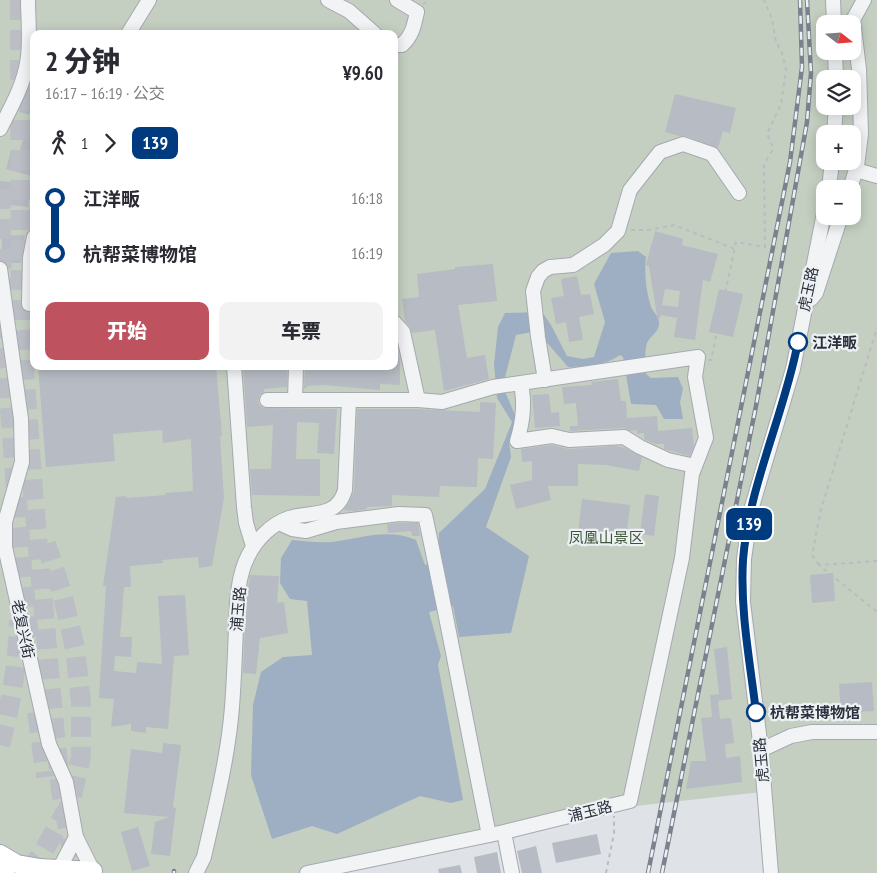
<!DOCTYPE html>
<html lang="zh">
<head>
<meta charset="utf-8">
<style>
	body { margin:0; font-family:"PT Sans Narrow","Noto Sans SC",sans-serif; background:#f2f2f3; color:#2b2b33; height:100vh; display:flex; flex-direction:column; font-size:19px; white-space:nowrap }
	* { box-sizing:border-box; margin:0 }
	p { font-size:16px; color:#7c7c81 }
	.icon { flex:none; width:28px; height:28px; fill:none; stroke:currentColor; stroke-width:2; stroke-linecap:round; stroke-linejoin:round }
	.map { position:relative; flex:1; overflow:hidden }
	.drawer { position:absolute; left:30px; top:30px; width:368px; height:340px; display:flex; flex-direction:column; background:#fff; border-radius:10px; box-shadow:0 2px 12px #0003 }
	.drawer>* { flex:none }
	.badge { padding:0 10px; border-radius:8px; font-size:18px; line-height:32px }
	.needle { width:32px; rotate:107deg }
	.buttons { position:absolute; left:816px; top:15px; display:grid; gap:10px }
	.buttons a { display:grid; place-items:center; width:45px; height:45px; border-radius:10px; background:#fff; box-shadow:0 2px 12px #0003; font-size:25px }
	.map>.badge { position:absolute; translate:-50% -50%; box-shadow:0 0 0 2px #fff }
	.legs { display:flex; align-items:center; gap:8px; height:55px; padding:0 15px; font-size:16px }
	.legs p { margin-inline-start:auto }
	.headline { display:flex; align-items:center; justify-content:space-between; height:85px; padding:0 15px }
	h1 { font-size:28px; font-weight:800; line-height:38px }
	.button { display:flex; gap:10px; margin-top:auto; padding:10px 15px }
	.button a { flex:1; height:58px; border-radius:10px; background:#be525e; color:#fff; font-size:20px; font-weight:800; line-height:58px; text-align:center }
	.button a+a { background:#f2f2f3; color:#2b2b33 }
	ul { padding:0 15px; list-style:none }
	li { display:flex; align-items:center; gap:18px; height:55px; font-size:19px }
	li i { display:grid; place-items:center; width:8px; height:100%; margin:0 6px; background:currentColor }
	li i::after { content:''; width:12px; height:12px; margin:-6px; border:4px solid; border-radius:50%; background:#fff }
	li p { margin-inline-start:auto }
	li:first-child i { background:linear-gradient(#0000 50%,currentColor 0) }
	li:last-child i { background:linear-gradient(currentColor 50%,#0000 0) }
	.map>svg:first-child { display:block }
	.green { fill:#c4cfc1; fill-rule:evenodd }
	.water { fill:#9eaec3 }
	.building { fill:#b7bbc3; fill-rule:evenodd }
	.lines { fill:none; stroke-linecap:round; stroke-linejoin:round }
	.highway-tunnel { stroke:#bbbec5; stroke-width:20; stroke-dasharray:20 10; stroke-linecap:butt }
	.minor-casing { stroke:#a5a9b0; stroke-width:16 }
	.major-casing { stroke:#a0a6b1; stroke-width:20 }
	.path { stroke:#b9bcc1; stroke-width:2; stroke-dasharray:4 4; stroke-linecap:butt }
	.minor { stroke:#f1f3f5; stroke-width:14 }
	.major { stroke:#fff; stroke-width:18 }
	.rail-casing { stroke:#7b818e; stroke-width:4.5 }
	.rail { stroke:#eef1f4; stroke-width:2.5; stroke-dasharray:8; stroke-linecap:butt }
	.line-1-casing { stroke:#fff; stroke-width:11 }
	.line-1 { stroke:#003b80; stroke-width:8 }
	.stop-1-dot { fill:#fff; stroke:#003b80; stroke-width:2.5 }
	.labels { text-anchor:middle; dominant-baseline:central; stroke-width:4.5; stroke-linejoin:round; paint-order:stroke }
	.street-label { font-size:15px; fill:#2a303c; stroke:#eef1f4 }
	.stop-label { font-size:15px; font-weight:bold; fill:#2a303c; stroke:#eef1f4; text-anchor:start }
	.park-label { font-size:15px; fill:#3d5639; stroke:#eef1f4 }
</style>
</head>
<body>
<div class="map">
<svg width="877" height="873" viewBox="0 0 877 873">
	<rect width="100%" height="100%" fill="#dfe2e7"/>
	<path class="green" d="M0 0H877V873H775L770 791 599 810 315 873H0ZM825 24H852V51H825ZM34 34H394V366H34ZM825 79H852V106H825ZM825 134H852V161H825ZM825 189H852V216H825Z"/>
	<path class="water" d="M638 251 646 257C644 273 646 291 651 307 653 312 660 317 659 324 659 332 650 336 647 343 644 352 646 364 646 374L651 378 678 377 683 389 680 402 683 419H664L656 405 631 404 623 357 620 355C604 366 587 366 568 367L537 331 516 335 504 381 506 394 518 422 509 442 511 457 486 527 529 556 511 633 459 637 453 606 429 612 441 656 438 665 463 800 451 803 420 796 337 834 312 826 272 839 251 775 253 705 261 672 283 657 312 655 307 601 290 599 280 583 281 558 292 540C305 541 319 543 332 542 361 538 389 528 416 540L425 565 438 561 439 533 485 489 512 422 497 398 494 364 498 327 505 313 542 312 551 325 567 356 583 359 594 357 605 322 594 284 611 253Z"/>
	<g class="building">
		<path d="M30 85 34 86V170L32 176 6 169 11 151 19 153 31 115 19 112Z"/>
		<path d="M675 94 736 108 730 133 723 131 718 148 686 136H679L665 132Z"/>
		<path d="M0 181 30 184 28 207 11 205 10 208 0 207Z"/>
		<path d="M655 231 683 239 682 245 718 254 710 282 703 280 695 340 674 337 677 318 661 315 658 322 649 266 646 265ZM665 289 680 291 678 307 662 305Z"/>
		<path d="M25 235 21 263H7L2 261V236Z"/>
		<path d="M493 264 497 301 458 305 467 358 485 355 489 379 444 391 435 330 412 333 410 327 405 321 402 299 419 297 417 274 455 269V267Z"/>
		<path d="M577 276 581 295 590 294 594 314 579 317 583 340 569 342 566 322 556 324 551 298 564 296 561 279Z"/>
		<path d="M719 289 743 294 733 337 709 332Z"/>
		<path d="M394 342H396L400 361V385L380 384V390L324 385 307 386V388H304L305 366H394Z"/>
		<path d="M38 366H216L222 436H220L224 498 212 566 199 568 198 557 162 560 163 563 130 566 131 587H124L120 637H132L131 657 115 656 114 671 136 673 137 662 162 664 158 596 185 595 189 655 174 656 168 729 146 727V733L131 731V724L111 727 114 699 99 698 106 586H103L116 497 126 496V498L166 495 165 493 193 491 191 439 163 443 162 430 113 434 115 461 46 467Z"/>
		<path d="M243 366H287V387L264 389V392L260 395 258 400 259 404 263 408 337 409 334 454 317 453 319 423 297 422 296 459H320V496L252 495 250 469H271L273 425 247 427Z"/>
		<path d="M618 379 621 401H626L627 418 657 416 658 431 692 428 694 446 690 456 664 449V444H655L644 439V433L637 434V430L630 431 624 428 570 431V426H578L576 403 564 404 562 387 592 385 591 382Z"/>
		<path d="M549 394 551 413 559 412 560 426 535 428 532 395Z"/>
		<path d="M480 402 496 403 493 459 478 458 477 487 440 486 439 497 392 495V506L367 507V509L355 511 344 510 349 503 354 491 357 409H416L480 412Z"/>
		<path d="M552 445 569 449 616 446 625 448 642 457 639 471 606 465 578 464V486H548L551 500 516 509 510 485 532 480V461L522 462 521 449Z"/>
		<path d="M645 494 659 496 654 536 640 534Z"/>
		<path d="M582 499 630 505 626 539 578 533Z"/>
		<path d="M399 523H418L420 536H412L411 531 388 533 387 524Z"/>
		<path d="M833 573 835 601 812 603 810 575Z"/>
		<path d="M250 575 279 576 277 603 284 602 288 633 260 638 256 674 243 673 246 601Z"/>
		<path d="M727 647 732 699 718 701 720 719 731 718 734 743 725 744 726 758 740 756 742 782 686 789 691 761H706L701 718 712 717 710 695 719 694 714 649Z"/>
		<path d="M872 682 874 711 841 713 839 684Z"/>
		<path d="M163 743 181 745 173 807 176 808 170 856 151 854 155 822 169 817 124 813 131 749 162 753Z"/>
		<path d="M138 827 150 866 132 871 121 832Z"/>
		<path d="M597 834 601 854 556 863 552 843Z"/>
		<path d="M536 846 542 873H522L517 851Z"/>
		<path d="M497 852 501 873H477L474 857Z"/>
		<path d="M460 865 462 873H439L438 869Z"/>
	</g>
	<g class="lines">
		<g class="highway-tunnel">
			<path d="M20 0 21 328 33 491 54 726 61 790 76 873"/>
			<path d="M0 189 2 289"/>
			<path d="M3 318 22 566 29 638"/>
			<path d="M37 712 46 777"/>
			<path d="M0 745C11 704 18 663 19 620"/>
			<path d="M27 873 41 855 70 805 81 756V703L75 648 62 593 46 544"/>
		</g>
		<defs>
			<g id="minor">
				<path d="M328 0 349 11 375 34"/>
				<path d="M833 0 834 24"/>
				<path d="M128 34 149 0"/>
				<path d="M394 45H402C412 36 414 26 417 12L397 0"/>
				<path d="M835 51 836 79"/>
				<path d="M0 129C10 109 23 87 27 63 31 43 28 21 28 0"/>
				<path d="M834 134 836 106"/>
				<path d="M856 170 877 176"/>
				<path d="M829 189 832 161"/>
				<path d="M850 189 857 166 861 134 859 69 853 20 864 0"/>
				<path d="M0 269 21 419 22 462 5 522V547L49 744 66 782 76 837 93 871"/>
				<path d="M811 299 816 293 841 216"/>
				<path d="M29 304 30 258 34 237"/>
				<path d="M394 322 403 332 418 400"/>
				<path d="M234 366 244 507 246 523 253 546"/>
				<path d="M545 380 538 337 533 291 538 277 543 271 550 267 573 265 604 245 618 231 630 190 660 152 683 144 712 154 739 193"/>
				<path d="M521 384C525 403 523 422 517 441L552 436 569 440 624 437 640 447 668 460 695 466"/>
				<path d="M267 400H418L442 402 493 387 698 357 695 377 706 438 692 474 682 558 630 801 504 832 307 873"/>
				<path d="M295 400 296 366"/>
				<path d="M279 523 292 529 306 531 336 522 399 514 425 515C448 621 467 728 489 835"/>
				<path d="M761 750 791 736 812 732H877"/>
				<path d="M504 832 512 873"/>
				<path d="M57 873 76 837"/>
				<path d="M196 873 204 857C215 808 228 758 232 707 234 681 235 654 236 627 237 603 237 578 248 556 256 540 271 524 289 518 311 511 337 519 345 490L349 400"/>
				<path d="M771 873 761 750 743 602 744 559 751 510 793 369 825 208"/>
			</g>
			<g id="major">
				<path d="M0 854 17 864 40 868 93 871"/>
				<path d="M0 870 5 873"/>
			</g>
		</defs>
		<use href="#minor" class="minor-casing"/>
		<use href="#major" class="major-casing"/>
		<g class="path">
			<path d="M423 4 429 0"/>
			<path d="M631 230H648L674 225 735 249"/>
			<path d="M708 360H711L736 242 765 247 764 164 772 151V145L767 134 781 104 786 69 782 53 776 42 772 19 764 0"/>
			<path d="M877 561 819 565 877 612"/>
			<path d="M819 565 812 555 821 509 877 328"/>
			<path d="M606 873 614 833V816"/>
		</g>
		<use href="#minor" class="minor"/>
		<use href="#major" class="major"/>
		<defs>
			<g id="rail">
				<path d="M174 873V871"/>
				<path d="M648 873 790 162 802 67 800 0"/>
				<path d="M662 873 756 406 807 122 811 73 807 0"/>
			</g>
		</defs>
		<use href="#rail" class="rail-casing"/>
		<use href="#rail" class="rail"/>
	</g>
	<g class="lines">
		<defs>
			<path id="line-1" d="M756 712C750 662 740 611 743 560 749 485 784 415 798 342"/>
		</defs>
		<use href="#line-1" class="line-1-casing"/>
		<use href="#line-1" class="line-1"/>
	</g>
	<g class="stop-1-dot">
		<circle cx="798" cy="342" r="9"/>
		<circle cx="756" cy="712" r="9"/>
	</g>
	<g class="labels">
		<g class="street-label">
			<text transform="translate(808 289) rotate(-78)">虎玉路</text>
			<text transform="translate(238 609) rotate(-85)">浦玉路</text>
			<text transform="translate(23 629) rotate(78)">老复兴街</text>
			<text transform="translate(761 760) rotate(-95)">虎玉路</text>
			<text transform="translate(590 811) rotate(-14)">浦玉路</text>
		</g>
		<g class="stop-label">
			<text x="812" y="342">江洋畈</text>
			<text x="770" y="712">杭帮菜博物馆</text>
		</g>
		<g class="park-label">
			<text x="606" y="537">凤凰山景区</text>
		</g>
	</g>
</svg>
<div class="buttons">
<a><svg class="needle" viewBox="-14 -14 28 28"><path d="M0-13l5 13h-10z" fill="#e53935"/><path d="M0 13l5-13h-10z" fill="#7c7c81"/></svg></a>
<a><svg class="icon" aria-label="layers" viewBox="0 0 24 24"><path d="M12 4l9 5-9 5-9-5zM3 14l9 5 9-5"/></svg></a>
<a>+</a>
<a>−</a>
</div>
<b class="badge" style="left:749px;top:524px;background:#003b80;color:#fff">139</b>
<section class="drawer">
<div class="headline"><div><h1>2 分钟</h1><p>16:17 – 16:19 · 公交</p></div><b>¥9.60</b></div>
<div class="legs"><svg class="icon" aria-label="walk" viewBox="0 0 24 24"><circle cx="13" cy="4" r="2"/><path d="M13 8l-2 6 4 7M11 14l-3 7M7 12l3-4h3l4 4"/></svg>1<svg class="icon" aria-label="forward" viewBox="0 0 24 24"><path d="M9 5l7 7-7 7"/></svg><b class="badge" style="background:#003b80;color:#fff">139</b></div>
<ul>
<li><i style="color:#003b80"></i><b>江洋畈</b><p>16:18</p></li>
<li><i style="color:#003b80"></i><b>杭帮菜博物馆</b><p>16:19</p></li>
</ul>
<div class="button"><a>开始</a><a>车票</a></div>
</section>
</div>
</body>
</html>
